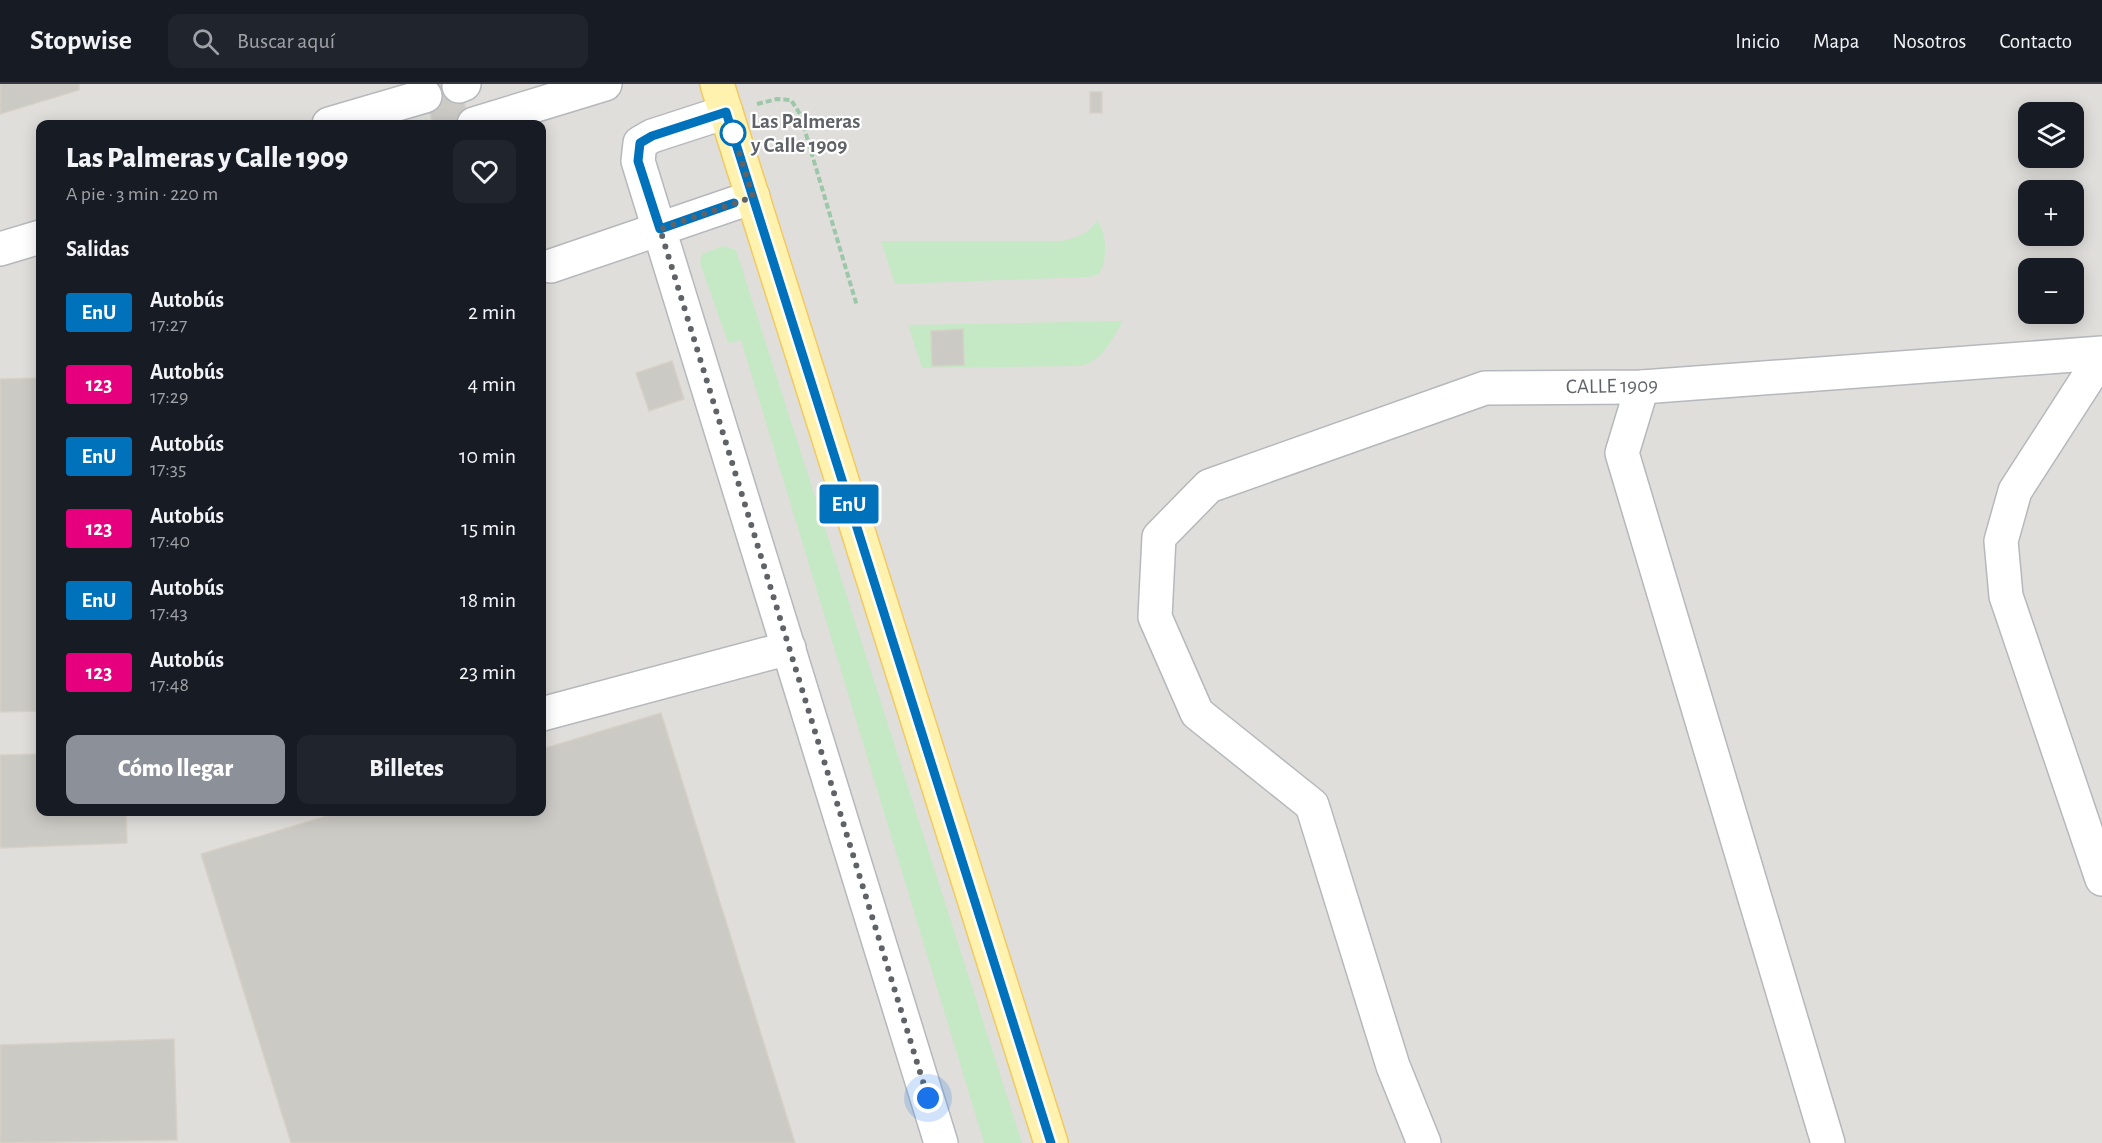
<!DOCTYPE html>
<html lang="es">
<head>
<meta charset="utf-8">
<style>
	body { margin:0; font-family:"Alegreya Sans",sans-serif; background:#20242c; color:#f1f3f6; height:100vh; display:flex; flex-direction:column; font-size:22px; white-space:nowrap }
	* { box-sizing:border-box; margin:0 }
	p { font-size:20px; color:#9ea1a6 }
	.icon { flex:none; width:33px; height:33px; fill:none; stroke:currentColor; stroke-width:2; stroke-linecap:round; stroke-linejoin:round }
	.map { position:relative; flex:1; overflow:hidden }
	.panel { position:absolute; left:36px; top:36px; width:510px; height:696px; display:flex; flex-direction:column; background:#171b24; border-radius:12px; box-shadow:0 3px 15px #0003 }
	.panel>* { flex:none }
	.badge { padding:0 12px; border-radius:4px; font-size:21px; line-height:39px }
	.controls { position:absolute; left:2018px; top:18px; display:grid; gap:12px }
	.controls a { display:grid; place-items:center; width:66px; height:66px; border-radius:12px; background:#171b24; box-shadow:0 3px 15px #0003; font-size:30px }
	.you { position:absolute; width:30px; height:30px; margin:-15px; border:4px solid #fff; border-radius:50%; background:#1a73e8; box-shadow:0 0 0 9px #1a73e833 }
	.map>.badge { position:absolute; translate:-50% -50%; box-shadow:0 0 0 3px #fff }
	h2 { padding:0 30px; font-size:22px; line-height:54px }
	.round { display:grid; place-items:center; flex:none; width:63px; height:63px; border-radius:12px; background:#20242c }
	.headline { display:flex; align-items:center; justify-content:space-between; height:102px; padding:0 30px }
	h1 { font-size:28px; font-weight:800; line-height:45px }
	.action { display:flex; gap:12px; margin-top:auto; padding:12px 30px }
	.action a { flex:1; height:69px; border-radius:12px; background:#8c9099; color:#fff; font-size:24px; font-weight:800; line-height:69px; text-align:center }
	.action a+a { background:#20242c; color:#f1f3f6 }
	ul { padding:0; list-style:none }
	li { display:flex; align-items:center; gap:18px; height:72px; padding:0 30px }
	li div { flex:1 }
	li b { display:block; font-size:22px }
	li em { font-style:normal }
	li .badge { min-width:66px; font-weight:700; text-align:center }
	header { display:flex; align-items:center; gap:36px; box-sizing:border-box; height:84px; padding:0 30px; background:#171b24; border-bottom:2px solid #363941 }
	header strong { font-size:28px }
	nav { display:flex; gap:33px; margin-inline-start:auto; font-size:21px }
	.search { width:420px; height:54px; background:#20242c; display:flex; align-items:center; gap:15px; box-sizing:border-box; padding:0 21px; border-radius:12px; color:#9ea1a6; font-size:22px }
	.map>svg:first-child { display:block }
	.industrial { fill:#e0deda; fill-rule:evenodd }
	.green { fill:#c5e8c5 }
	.building { fill:#cccac5; stroke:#d6d1c6; stroke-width:1.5 }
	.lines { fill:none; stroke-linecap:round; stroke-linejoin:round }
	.minor-casing { stroke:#b5b8bc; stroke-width:36 }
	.major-casing { stroke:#f2c960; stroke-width:36 }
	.path { stroke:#9cc7a9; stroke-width:4; stroke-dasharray:6 3; stroke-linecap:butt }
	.minor { stroke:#fff; stroke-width:33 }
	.major { stroke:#fff2af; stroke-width:33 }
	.line-casing { stroke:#fff; stroke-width:14 }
	.line { stroke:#0072bc; stroke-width:9 }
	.walk { stroke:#5f6368; stroke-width:6; stroke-dasharray:0 10.8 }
	.stop-dot { fill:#fff; stroke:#0072bc; stroke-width:3 }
	.labels { text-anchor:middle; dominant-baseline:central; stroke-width:4.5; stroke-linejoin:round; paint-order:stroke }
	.stop-label { font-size:21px; font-weight:bold; fill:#5f6368; stroke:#fff; text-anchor:start }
	.street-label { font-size:21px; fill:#5f6368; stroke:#fff }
</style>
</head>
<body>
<header>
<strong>Stopwise</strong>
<div class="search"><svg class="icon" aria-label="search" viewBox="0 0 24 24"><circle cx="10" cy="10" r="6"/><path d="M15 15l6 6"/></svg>Buscar aquí</div>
<nav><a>Inicio</a><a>Mapa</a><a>Nosotros</a><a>Contacto</a></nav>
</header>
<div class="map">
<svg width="2102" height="1059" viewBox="0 0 2102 1059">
	<rect width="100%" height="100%" fill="#f1efe8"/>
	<path class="industrial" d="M0 0H2102V1059H0ZM2028 28H2073V74H2028ZM40 40H542V728H40ZM2028 106H2073V152H2028ZM2028 184H2073V230H2028Z"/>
	<g class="green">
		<path d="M1097 136C1107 150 1108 175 1099 190L1088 193 895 200 881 157H1060C1076 154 1088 151 1097 136Z"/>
		<path d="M723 162 736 166 1022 1059H984L741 256 728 259 700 179 702 170Z"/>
		<path d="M1123 237C1111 256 1104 276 1081 282L922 284 908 241Z"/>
	</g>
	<g class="building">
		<path d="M0 0H79V6L0 30Z"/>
		<path d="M422 0H459L470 40H433Z"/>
		<rect x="1090" y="8" width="12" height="21"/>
		<path d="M963 245 964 281 932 282 931 247Z"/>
		<path d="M672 277 684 315 649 327 636 289Z"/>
		<path d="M40 294V627L0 628V295Z"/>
		<path d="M661 629 795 1059H291L201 770 340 728H542V665Z"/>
		<path d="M40 670V728H126L127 759 0 764V671Z"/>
		<path d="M174 955 177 1056 0 1059V961Z"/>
	</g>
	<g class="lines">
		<defs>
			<g id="minor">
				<path d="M459 2 464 0"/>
				<path d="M726 28 652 52 640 59 638 77 941 1059"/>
				<path d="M329 40 425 12"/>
				<path d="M474 40 605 0"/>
				<path d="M0 165 40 153"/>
				<path d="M551 182 753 113"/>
				<path d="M2102 272 2015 407 2001 457 2006 512 2102 795"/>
				<path d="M1642 303 1622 369 1828 1059"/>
				<path d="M542 630 789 564"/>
				<path d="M1424 1059 1393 982 1312 721 1197 629 1155 533 1159 453 1209 402 1485 304 1642 303 2102 269"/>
			</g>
			<path id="major" d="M717 0 1051 1059"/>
		</defs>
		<use href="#minor" class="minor-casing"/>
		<use href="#major" class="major-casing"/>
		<path class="path" d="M757 20 777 15 791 16 800 30 857 222"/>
		<use href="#minor" class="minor"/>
		<use href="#major" class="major"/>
	</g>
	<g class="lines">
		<defs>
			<path id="line" d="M734 119 660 145 638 77 640 59 652 52 726 28 1051 1059"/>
		</defs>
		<use href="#line" class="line-casing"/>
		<use href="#line" class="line"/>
		<path class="walk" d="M733 49 753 113 660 145 928 1014"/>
	</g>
	<circle class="stop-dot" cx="733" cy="49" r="12"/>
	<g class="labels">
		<g class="stop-label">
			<text x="751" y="37">Las Palmeras<tspan x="751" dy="24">y Calle 1909</tspan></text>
		</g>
		<g class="street-label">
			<text transform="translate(1612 302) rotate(-1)">CALLE 1909</text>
		</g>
	</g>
</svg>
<div class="controls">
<a><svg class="icon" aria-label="layers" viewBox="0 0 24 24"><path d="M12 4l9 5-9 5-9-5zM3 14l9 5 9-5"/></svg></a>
<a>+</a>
<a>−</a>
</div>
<div class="you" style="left:928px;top:1014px"></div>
<b class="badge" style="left:849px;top:420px;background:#0072bc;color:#fff">EnU</b>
<section class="panel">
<div class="headline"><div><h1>Las Palmeras y Calle 1909</h1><p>A pie · 3 min · 220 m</p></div><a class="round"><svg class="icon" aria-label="heart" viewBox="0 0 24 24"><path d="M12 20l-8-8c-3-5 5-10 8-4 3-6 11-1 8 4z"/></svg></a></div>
<h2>Salidas</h2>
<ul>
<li><span class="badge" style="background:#0072bc;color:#fff">EnU</span><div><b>Autobús</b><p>17:27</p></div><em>2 min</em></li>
<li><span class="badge" style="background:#e6007e;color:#fff">123</span><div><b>Autobús</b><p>17:29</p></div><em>4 min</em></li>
<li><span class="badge" style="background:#0072bc;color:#fff">EnU</span><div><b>Autobús</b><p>17:35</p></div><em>10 min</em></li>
<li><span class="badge" style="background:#e6007e;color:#fff">123</span><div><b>Autobús</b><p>17:40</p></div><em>15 min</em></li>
<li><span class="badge" style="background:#0072bc;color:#fff">EnU</span><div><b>Autobús</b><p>17:43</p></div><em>18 min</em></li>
<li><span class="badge" style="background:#e6007e;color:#fff">123</span><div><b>Autobús</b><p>17:48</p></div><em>23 min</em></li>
</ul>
<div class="action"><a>Cómo llegar</a><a>Billetes</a></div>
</section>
</div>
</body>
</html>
